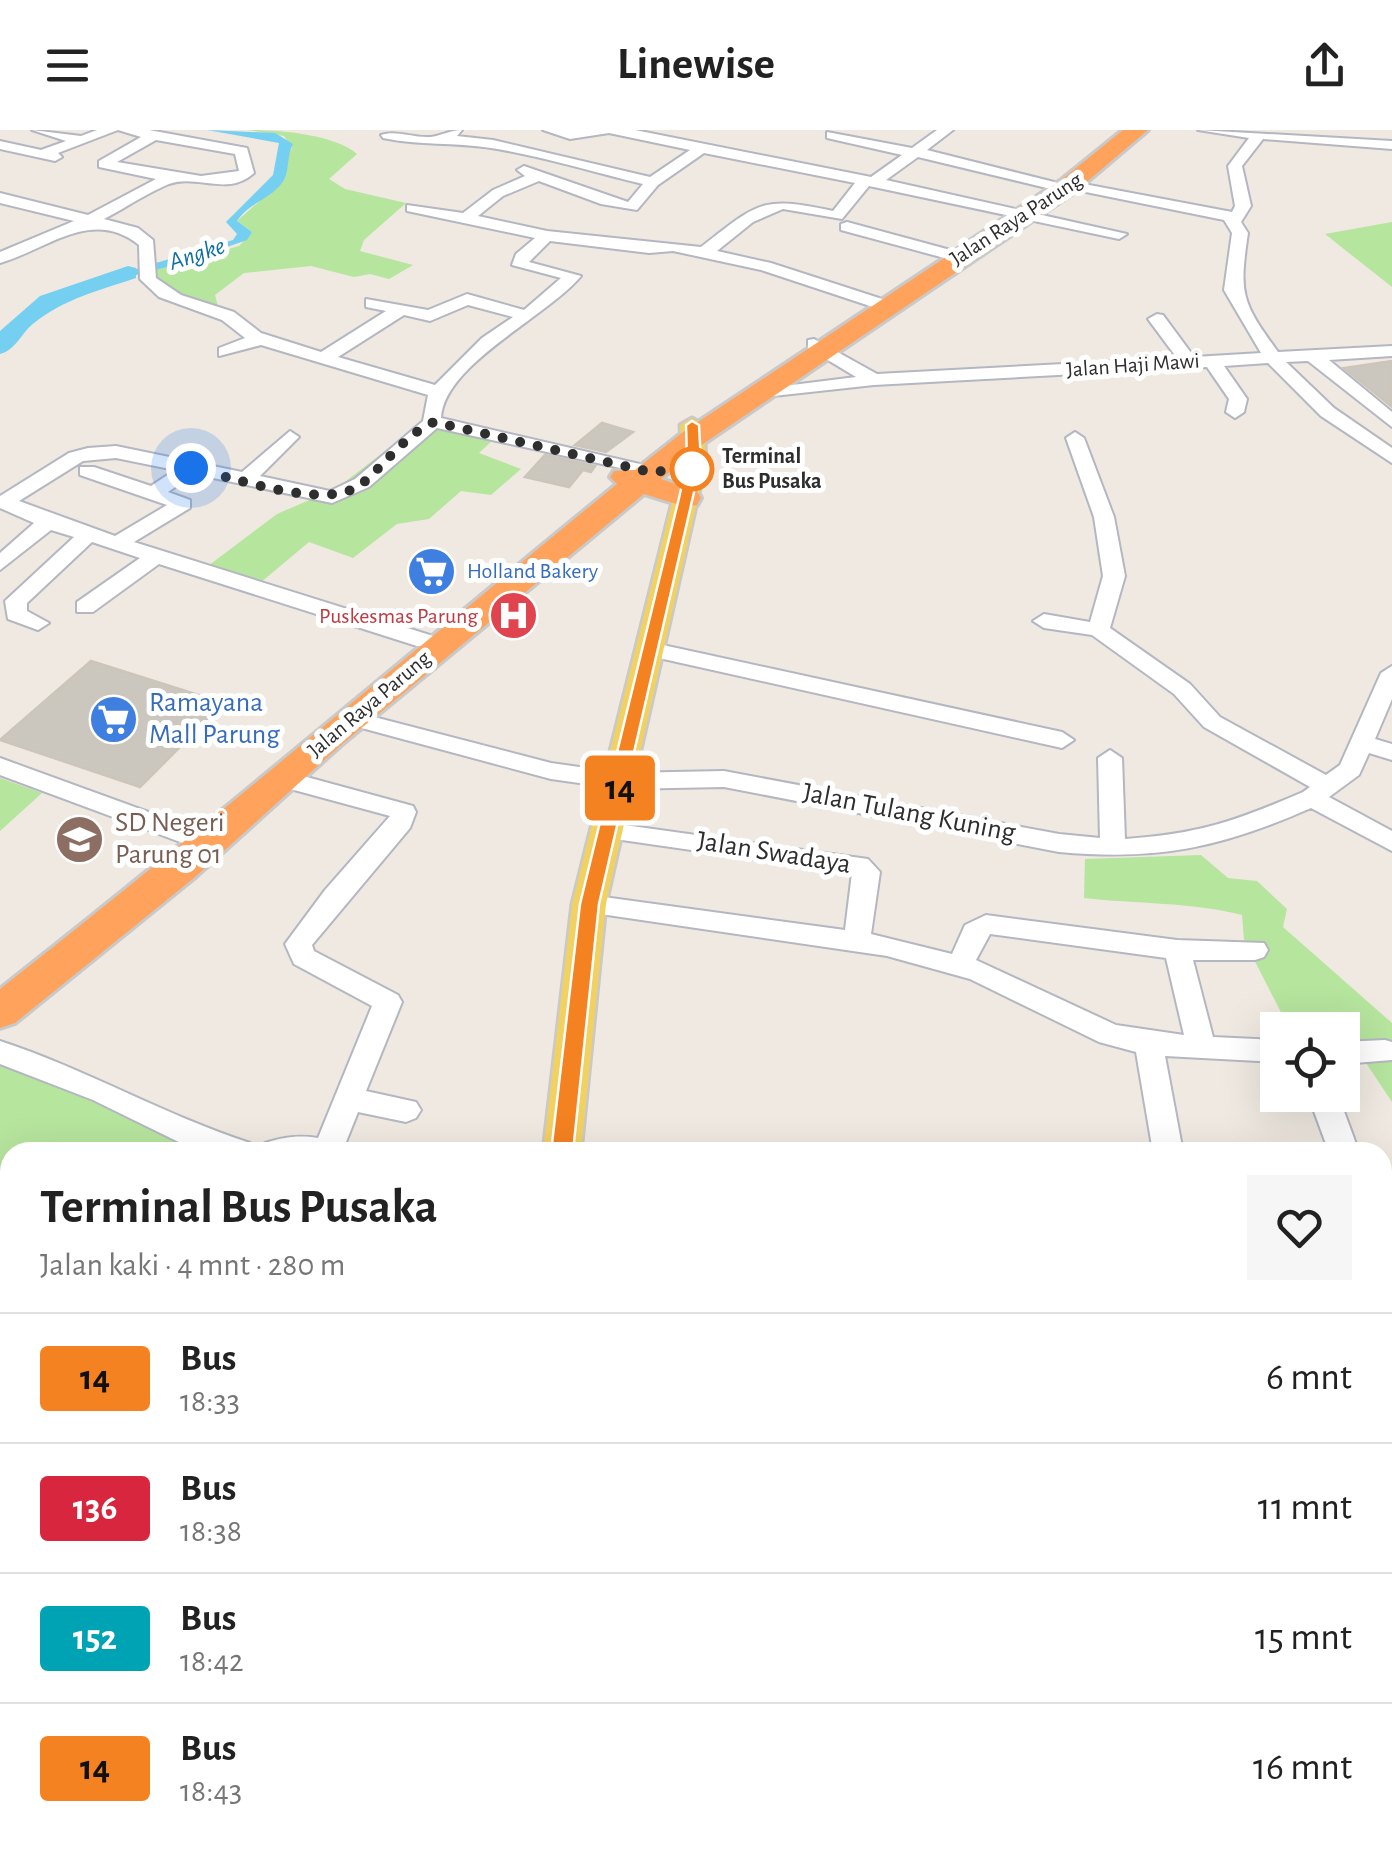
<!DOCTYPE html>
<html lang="id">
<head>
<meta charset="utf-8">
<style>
	body { margin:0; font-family:"Alegreya Sans",sans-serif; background:#f6f6f6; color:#222; height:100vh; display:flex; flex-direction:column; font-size:38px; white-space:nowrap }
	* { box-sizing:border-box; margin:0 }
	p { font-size:32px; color:#767676 }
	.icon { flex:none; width:55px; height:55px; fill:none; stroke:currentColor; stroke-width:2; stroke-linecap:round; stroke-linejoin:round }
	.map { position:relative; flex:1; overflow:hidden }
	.drawer { position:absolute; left:0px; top:1012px; width:1392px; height:712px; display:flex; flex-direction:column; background:#fff; border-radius:30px 30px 0 0; box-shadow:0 10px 40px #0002 }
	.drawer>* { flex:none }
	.badge { padding:0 20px; border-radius:8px; font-size:35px; line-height:65px }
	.buttons { position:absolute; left:1260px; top:882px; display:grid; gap:20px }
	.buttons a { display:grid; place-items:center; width:100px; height:100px; border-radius:0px; background:#fff; box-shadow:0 10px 40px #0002; font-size:50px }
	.you { position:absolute; width:50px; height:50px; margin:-25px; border:8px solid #fff; border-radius:50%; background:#1a73e8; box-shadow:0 0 0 15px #1a73e833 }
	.map>.badge { position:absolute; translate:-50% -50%; box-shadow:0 0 0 5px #fff }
	.round { display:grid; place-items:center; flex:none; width:105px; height:105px; border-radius:0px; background:#f6f6f6 }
	.overview { display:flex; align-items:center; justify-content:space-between; height:170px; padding:0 40px }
	h1 { font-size:48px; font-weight:600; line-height:75px }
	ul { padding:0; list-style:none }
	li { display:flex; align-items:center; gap:30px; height:130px; padding:0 40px; border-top:2px solid #e0e0e0 }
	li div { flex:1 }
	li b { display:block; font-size:38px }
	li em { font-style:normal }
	li .badge { min-width:110px; font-weight:700; text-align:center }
	header { display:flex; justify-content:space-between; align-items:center; height:130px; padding:0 40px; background:#fff; font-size:45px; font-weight:600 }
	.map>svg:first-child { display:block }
	.green { fill:#b6e59e }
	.cemetery { fill:#c8d9b8 }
	.water { fill:#75cff0 }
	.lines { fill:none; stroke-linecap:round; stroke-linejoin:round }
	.river { fill:#75cff0; fill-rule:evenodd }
	.building { fill:#cbc7bf; stroke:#cbc5ba; stroke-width:2.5 }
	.minor-casing { stroke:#b4b7c1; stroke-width:4 }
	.major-casing { stroke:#c9c9c9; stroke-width:5 }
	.highway-casing { stroke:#c9c9c9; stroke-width:6 }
	.minor { fill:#fff; fill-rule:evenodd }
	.major { fill:#f2d163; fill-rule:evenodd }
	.highway { fill:#ffa35c; fill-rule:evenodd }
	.line { fill:#f58220; stroke:#fff; stroke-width:2.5 }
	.walk { stroke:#2e2e2e; stroke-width:10; stroke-dasharray:0 18 }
	.stop-dot { fill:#fff; stroke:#f58220; stroke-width:5 }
	.labels { text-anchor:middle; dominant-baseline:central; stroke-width:10; stroke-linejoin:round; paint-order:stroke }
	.far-street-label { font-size:22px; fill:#2e2e2e; stroke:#fff }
	.far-stop-label { font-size:22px; font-weight:bold; fill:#2e2e2e; stroke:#fff; text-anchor:start }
	.far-shop-label { font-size:22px; fill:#366cbe; stroke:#fff; text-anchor:start }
	.far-health-label { font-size:22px; fill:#be3a42; stroke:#fff; text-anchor:end }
	.far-water-label { font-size:25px; font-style:italic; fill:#0d6fa3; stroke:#fff }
	.shop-label { font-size:28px; fill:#366cbe; stroke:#fff; text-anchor:start }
	.street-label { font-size:28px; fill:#2e2e2e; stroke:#fff }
	.education-label { font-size:28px; fill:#785e54; stroke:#fff; text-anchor:start }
</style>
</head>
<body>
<header><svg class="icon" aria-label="menu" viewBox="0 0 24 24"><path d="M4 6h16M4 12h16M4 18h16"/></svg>Linewise<svg class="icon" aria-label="share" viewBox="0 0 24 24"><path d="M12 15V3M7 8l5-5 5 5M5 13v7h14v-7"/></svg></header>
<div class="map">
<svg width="1392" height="1724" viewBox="0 0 1392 1724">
	<rect width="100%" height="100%" fill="#efe9e1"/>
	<g class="green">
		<path d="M248 0C278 0 334 4 357 24L329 49 345 59 406 73 364 110 360 121 413 135 389 149 370 144 354 147 311 136 244 143 215 165 218 176 155 154 147 142 239 116 252 102 237 91 264 67 292 18 284 6Z"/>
		<path d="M1392 92V157L1325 104Z"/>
		<path d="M428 288 498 305 479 323 521 339 491 365 461 361 429 389 397 394 353 428 309 412 260 453 208 436 277 384 337 358Z"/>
		<path d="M0 648 42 663 0 701Z"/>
		<path d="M1201 725 1228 748 1257 751 1287 779 1283 797 1392 893V972L1352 912H1343L1342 900H1290L1244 810 1242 785C1191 772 1137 774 1084 768L1085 729Z"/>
		<path d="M0 931 201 1013 194 1022H10V1292L0 1288Z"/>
		<path d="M50 1715H330L343 1718 342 1724H46Z"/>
	</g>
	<path class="cemetery" d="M754 1715H979L982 1724H756Z"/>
	<path class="water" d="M207 0 275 3 293 14C286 27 290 43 282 53 270 69 249 73 237 91L252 102 247 110 178 134 83 159 79 156 233 110 237 104 226 92 273 45 279 13Z"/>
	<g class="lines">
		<path class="river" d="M128 136 136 138V148C100 160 64 169 34 193 22 202 16 220 0 224V201L40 166Z"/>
	</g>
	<g class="building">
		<path d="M1392 231V277L1344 238Z"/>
		<path d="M602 293 633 302 606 322 575 315Z"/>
		<path d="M545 325 595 336 591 342 583 340 569 357 525 347Z"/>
		<path d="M91 531 224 573 140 657 0 610Z"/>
	</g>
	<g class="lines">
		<defs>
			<g id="minor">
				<path d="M32 0 81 6 97 0H149L247 18 254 43C228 67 197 44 169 54 147 63 125 78 104 89L138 98 153 110 156 148 181 165 234 182 261 203 321 222 386 181 366 177V169L428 180 467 164 524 180 561 148 512 135 516 124 535 108 407 81V75L463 83 493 60 525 46 517 40 524 36 628 72 643 54C593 42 542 26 491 18 454 12 420 16 383 8L381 5C396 0 413 8 430 7 441 6 450 0 462 0L457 6 493 10 650 47 690 20 609 3 570 9 543 0H635L871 47 902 25 827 8V2L912 18 937 0H953L927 20 1062 54 1068 51 1232 82 1235 76 1228 36 1249 8 1198 0 1392 11V19L1263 9 1242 36 1251 76 1241 92 1248 103C1239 164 1241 171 1278 222L1392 216V226L1329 230 1392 282V297L1308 231 1286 232 1334 278 1392 318V333L1321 286 1268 233 1224 236 1247 269 1244 282 1235 288 1226 282 1229 269 1207 237 874 255 746 269 743 265 752 260 856 247 808 218V210L814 209 877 244 1177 228 1148 189 1157 184 1163 185 1194 227 1261 223 1224 160 1232 103 1224 90 1061 57 1055 60 918 27 886 50 1127 104 1119 109 869 56 842 89 783 79 753 92 717 121 771 133 882 169 884 173 876 178 761 140 673 121 649 123 550 111 529 132 581 146C547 187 444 234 441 288L657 338V346L437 298 369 357 332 373 194 344 168 362 190 370V378L134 412 433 506V516H417L159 434 93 482H77V472L140 428 92 412 27 473V481L49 493 38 500 8 489 5 471 74 407 51 400 0 440V423L34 393 0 378V366L69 323 88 318 116 316 242 342 290 301 299 307 260 346 330 361 355 349 423 291 428 265 261 215 219 226V218L245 208 222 190 159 167 140 149 139 115C92 77 48 119 0 133V122L74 91 0 73V63L88 85 156 49 99 37V31L141 7 118 0 58 23 62 27 55 31 0 19V11L41 20 66 11ZM156 10 235 24 239 41 201 46 117 32ZM704 23 855 53 833 81C761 65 758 73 701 117L547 101 478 86 503 66 539 51 601 74 637 80 658 55ZM468 175 513 187 482 208 435 255 338 227 404 185 430 191ZM116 328 175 340 151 356 94 337H80V345L167 375 115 406 19 371 83 331Z"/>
				<path d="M847 92 954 121 956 124 948 129 841 100V94Z"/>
				<path d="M1075 302 1084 308 1114 387 1125 446 1110 498 1190 554 1220 587 1326 645 1340 635 1381 543 1392 536V569L1375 609 1392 614V630L1369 623 1359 645 1329 667 1392 701V721L1311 678C1220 718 1158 731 1059 722L724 657 622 659 551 649 343 593 339 588 351 581 551 633 622 643 724 641 1059 704 1100 708 1098 628 1110 620 1122 628 1125 709C1199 704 1236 691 1303 662L1310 657 1204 597 1174 564 1092 505 1044 498 1033 491 1044 484 1090 492 1103 446 1094 387 1066 308Z"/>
				<path d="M649 512 1062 602 1074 610 1062 618 641 524 638 519Z"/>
				<path d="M0 628 217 707 221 713 208 722 199 719 0 645Z"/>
				<path d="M281 640 413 676 416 682 410 698 312 815 314 821 398 865 402 872 366 961 416 972 421 980 416 988 406 992 358 982 342 1022H261L265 1013C284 1007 298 1005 318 1008L372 876 294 834 285 814 325 760 390 686 272 654 269 648Z"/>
				<path d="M610 693 868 729 880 742 871 804 952 824 965 795 986 785 1177 810 1264 813 1268 820 1264 827 1255 830H1193L1213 907 1278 910V932L1165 926 1183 1022H1153L1136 922 1099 912 970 849 887 826 580 781 576 774 589 765 845 800 852 743 601 707 597 701 601 695ZM990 804 1166 828 1184 905 1116 895 976 830Z"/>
				<path d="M1385 910 1392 912V930L1342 934V912Z"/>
				<path d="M0 911C86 939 164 985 250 1013L254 1022H199L93 970 0 934Z"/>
				<path d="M1308 965H1338L1359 1022H1329Z"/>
				<path d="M1382 1107 1392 1108V1134L1382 1133Z"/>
				<path d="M0 1339 10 1341V1375L0 1373Z"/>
				<path d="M1392 1356V1390L1382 1391V1357Z"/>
				<path d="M1382 1525 1392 1529V1590L1382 1586Z"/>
				<path d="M0 1581 10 1585V1623L0 1619Z"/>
				<path d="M10 1696V1715H33L30 1724H0V1700Z"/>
				<path d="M79 1715H121L118 1724H76Z"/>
				<rect x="470" y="1715" width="40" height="9"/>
			</g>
			<g id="major">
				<path d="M692 288 704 295 706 332 606 774 581 1022H543L572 774 682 332 680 295Z"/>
				<path d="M631 1715H683L686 1724H634Z"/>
			</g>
			<path id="highway" d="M1123 0H1148L1076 61 703 314 661 349 697 361 701 368 697 375 686 377 644 364 341 615 194 748 15 893 0 898V859C209 695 411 522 617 354L610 347 614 341 635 340 683 302 1060 51Z"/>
		</defs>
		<use href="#minor" class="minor-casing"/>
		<use href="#major" class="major-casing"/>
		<use href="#highway" class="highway-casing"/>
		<use href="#minor" class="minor"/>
		<use href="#major" class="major"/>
		<use href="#highway" class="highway"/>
	</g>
	<path class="line" d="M692 291 699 295 701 332 599 774 573 1022 562 1031 551 1022 580 774 679 368 687 332 686 295Z"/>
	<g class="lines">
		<path class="walk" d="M191 338C234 347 327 383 363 353 385 334 406 304 434 292L650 342 692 339"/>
	</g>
	<defs>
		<symbol id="supermarket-disc" viewBox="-11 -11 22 22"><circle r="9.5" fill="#3f7fe0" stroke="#fff"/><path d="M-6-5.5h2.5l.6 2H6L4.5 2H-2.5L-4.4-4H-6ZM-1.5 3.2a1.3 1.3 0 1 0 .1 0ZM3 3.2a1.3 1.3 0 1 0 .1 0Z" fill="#fff"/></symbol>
		<symbol id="hospital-disc" viewBox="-11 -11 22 22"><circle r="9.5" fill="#e0444e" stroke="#fff"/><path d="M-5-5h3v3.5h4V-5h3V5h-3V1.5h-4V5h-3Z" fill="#fff"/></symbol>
		<symbol id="school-disc" viewBox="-11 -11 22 22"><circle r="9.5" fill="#8d6e63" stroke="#fff"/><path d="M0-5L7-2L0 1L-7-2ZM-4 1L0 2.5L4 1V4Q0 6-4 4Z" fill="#fff"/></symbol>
	</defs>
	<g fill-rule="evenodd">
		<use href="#supermarket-disc" x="404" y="414" width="55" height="55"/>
		<use href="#hospital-disc" x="486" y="458" width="55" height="55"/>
		<use href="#supermarket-disc" x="86" y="562" width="55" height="55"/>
		<use href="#school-disc" x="52" y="682" width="55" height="55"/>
	</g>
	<circle class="stop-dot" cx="692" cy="339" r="20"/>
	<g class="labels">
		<g class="far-street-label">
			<text transform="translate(1016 89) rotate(-33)">Jalan Raya Parung</text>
			<text transform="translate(1133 235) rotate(-4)">Jalan Haji Mawi</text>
			<text transform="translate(369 574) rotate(-40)">Jalan Raya Parung</text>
		</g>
		<g class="far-stop-label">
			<text x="722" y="326">Terminal<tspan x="722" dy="25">Bus Pusaka</tspan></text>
		</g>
		<g class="far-shop-label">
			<text x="467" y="441">Holland Bakery</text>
		</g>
		<g class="far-health-label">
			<text x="478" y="486">Puskesmas Parung</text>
		</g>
		<g class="far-water-label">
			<text transform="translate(197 124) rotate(-18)">Angke</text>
		</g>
		<g class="shop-label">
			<text x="149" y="573">Ramayana<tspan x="149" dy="32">Mall Parung</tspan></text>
		</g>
		<g class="street-label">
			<text transform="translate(909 683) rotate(11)">Jalan Tulang Kuning</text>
			<text transform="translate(774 723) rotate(9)">Jalan Swadaya</text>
		</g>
		<g class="education-label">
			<text x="115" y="693">SD Negeri<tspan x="115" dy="32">Parung 01</tspan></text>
		</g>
	</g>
</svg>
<div class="buttons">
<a><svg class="icon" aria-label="locate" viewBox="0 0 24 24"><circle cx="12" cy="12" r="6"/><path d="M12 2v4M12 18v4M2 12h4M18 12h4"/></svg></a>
</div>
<div class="you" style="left:191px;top:338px"></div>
<b class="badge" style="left:620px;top:658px;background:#f58220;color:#111">14</b>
<section class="drawer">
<div class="overview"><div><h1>Terminal Bus Pusaka</h1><p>Jalan kaki · 4 mnt · 280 m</p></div><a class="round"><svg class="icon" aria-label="heart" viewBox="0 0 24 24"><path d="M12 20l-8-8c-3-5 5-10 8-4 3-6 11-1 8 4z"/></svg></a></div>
<ul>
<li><span class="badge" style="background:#f58220;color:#111">14</span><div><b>Bus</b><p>18:33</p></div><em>6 mnt</em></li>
<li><span class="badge" style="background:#d7263d;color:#fff">136</span><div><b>Bus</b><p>18:38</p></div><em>11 mnt</em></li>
<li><span class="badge" style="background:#00a3b4;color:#fff">152</span><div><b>Bus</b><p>18:42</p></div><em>15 mnt</em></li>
<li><span class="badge" style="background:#f58220;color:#111">14</span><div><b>Bus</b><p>18:43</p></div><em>16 mnt</em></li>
</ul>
</section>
</div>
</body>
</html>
